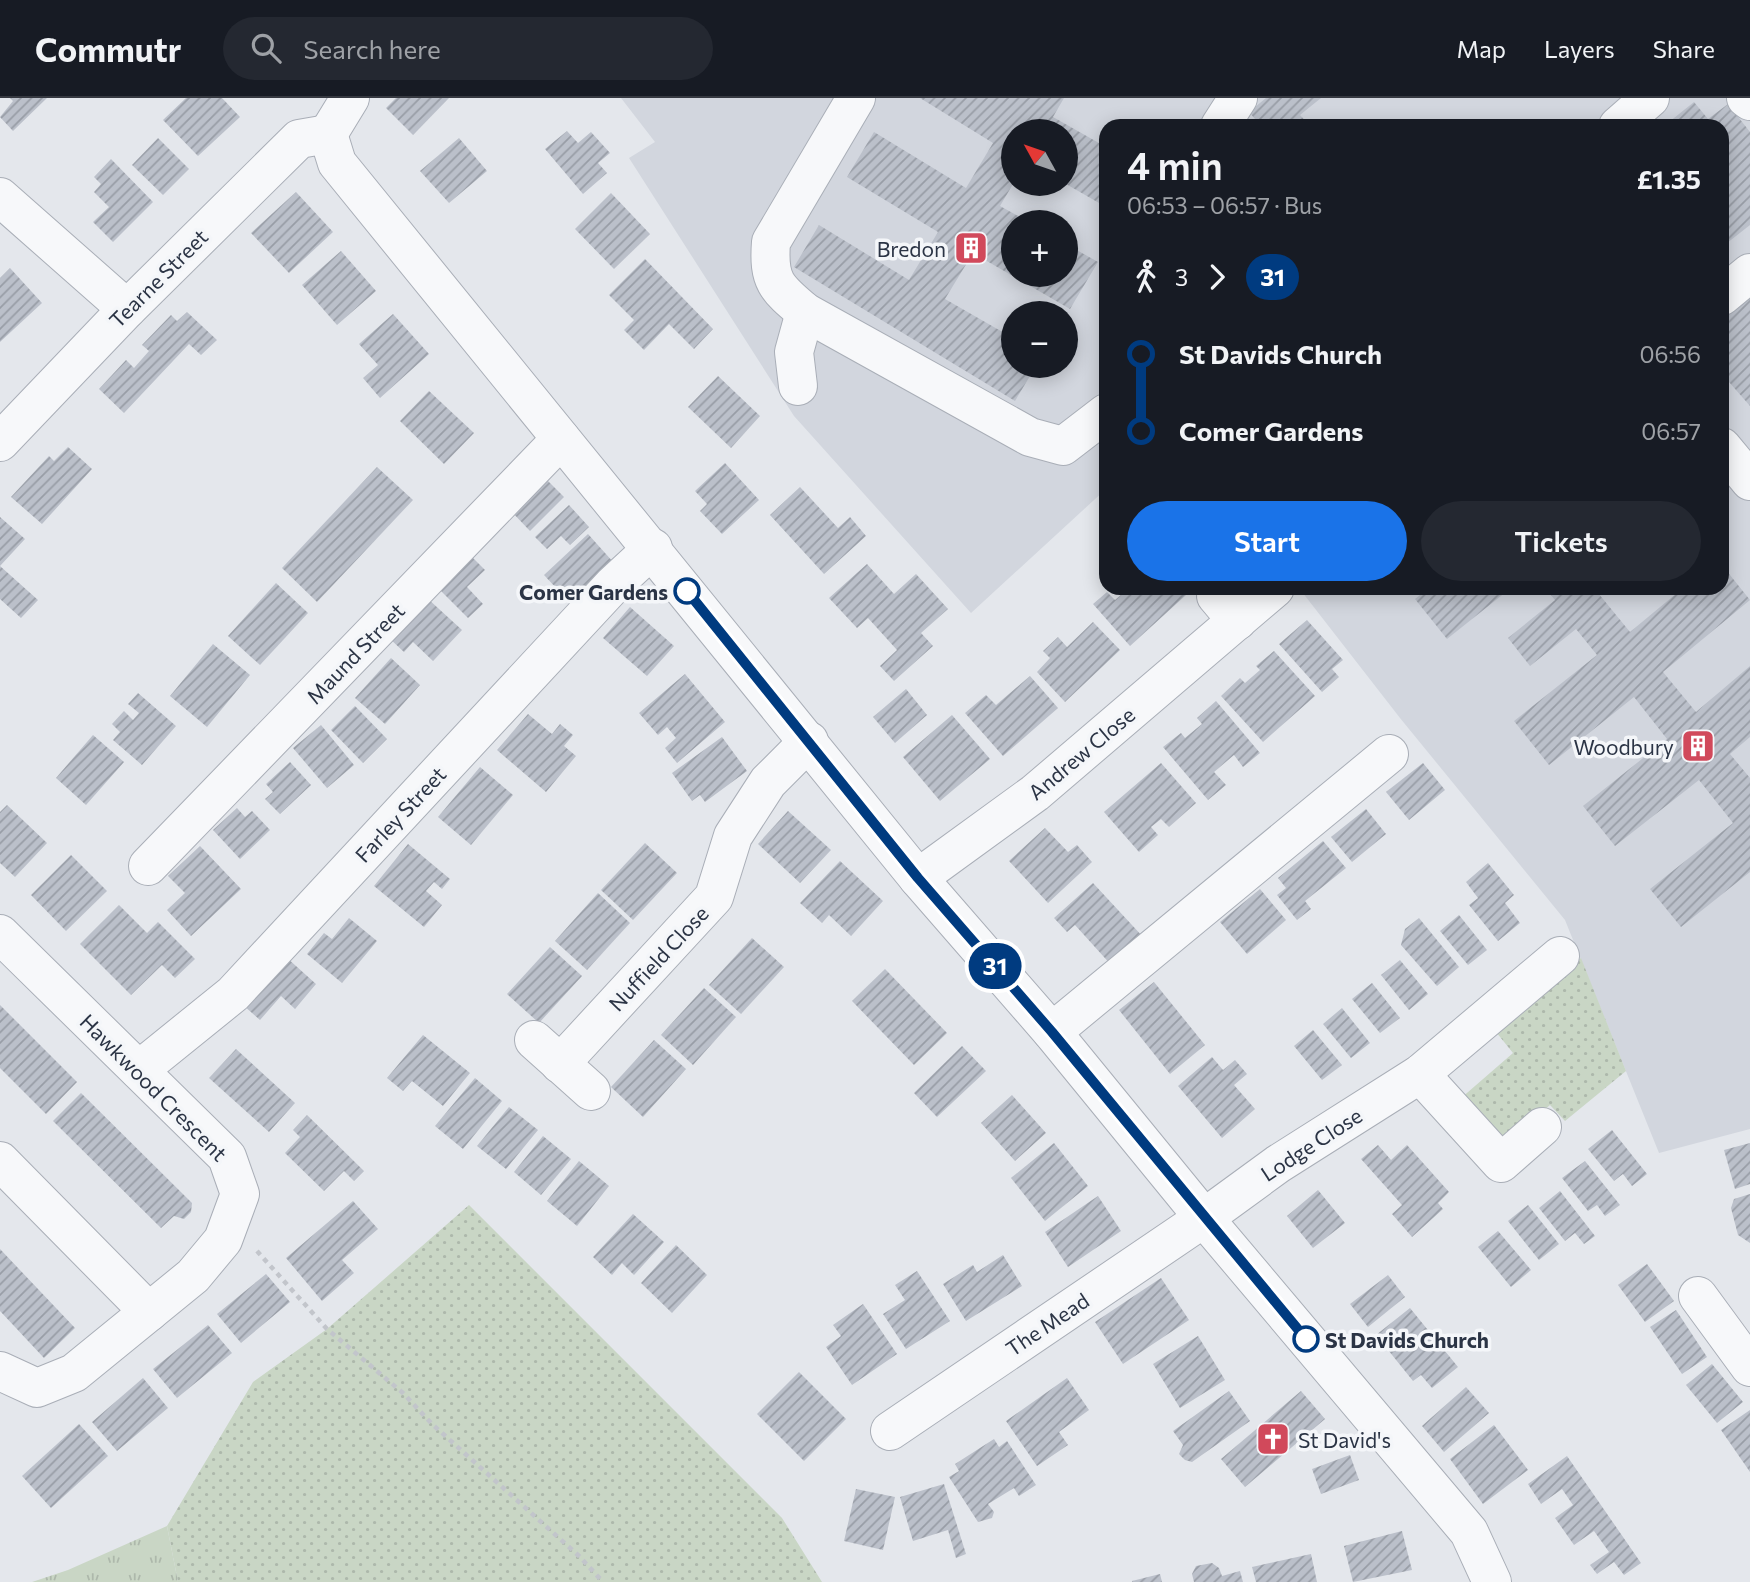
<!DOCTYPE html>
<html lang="en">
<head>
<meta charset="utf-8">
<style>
	body { margin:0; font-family:Commissioner,sans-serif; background:#242831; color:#f1f3f6; height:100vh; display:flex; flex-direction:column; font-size:26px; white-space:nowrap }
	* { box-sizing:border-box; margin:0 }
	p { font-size:23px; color:#9ea1a6 }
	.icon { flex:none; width:38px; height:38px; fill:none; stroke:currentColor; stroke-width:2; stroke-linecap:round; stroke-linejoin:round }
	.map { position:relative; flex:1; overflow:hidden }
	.side { position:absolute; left:1099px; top:21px; width:630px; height:476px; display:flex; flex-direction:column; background:#171b24; border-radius:21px; box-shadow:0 4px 18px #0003 }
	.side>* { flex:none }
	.badge { padding:0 14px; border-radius:23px; font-size:24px; line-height:46px }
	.needle { width:46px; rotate:310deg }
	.tools { position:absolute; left:1001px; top:21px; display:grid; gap:14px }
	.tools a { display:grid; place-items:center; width:77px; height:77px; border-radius:50%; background:#171b24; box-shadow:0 4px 18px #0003; font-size:35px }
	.map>.badge { position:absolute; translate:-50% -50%; box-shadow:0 0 0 4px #fff }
	.legs { display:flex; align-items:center; gap:10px; height:77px; padding:0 28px; font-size:23px }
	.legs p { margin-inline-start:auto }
	.summary { display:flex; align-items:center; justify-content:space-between; height:119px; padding:0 28px }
	h1 { font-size:38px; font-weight:600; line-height:52px }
	.action { display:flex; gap:14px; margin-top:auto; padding:14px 28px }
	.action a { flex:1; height:80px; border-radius:42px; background:#1a73e8; color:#fff; font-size:28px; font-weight:600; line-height:80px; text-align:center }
	.action a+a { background:#242831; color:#f1f3f6 }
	ul { padding:0 28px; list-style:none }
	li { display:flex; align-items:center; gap:24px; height:77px; font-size:26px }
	li i { display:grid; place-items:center; width:10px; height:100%; margin:0 9px; background:currentColor }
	li i::after { content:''; width:18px; height:18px; margin:-9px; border:5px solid; border-radius:50%; background:#171b24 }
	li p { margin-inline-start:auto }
	li:first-child i { background:linear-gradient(#0000 50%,currentColor 0) }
	li:last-child i { background:linear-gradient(currentColor 50%,#0000 0) }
	header { display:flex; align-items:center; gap:42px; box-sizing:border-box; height:98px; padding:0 35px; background:#171b24; border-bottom:2px solid #363941 }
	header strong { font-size:33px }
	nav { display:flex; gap:38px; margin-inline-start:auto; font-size:24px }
	.search { width:490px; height:63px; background:#242831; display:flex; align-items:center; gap:18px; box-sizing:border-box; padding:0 24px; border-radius:38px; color:#9ea1a6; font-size:26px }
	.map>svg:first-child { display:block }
	.built { fill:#d2d6de; fill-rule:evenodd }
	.grass { fill:url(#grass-dots) }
	.park { fill:url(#park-tufts) }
	.building { fill:url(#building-hatch) }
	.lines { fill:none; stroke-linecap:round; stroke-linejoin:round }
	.minor-casing { stroke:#a9aeb7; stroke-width:40 }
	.path { stroke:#c2c5cb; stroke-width:4.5; stroke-dasharray:5 5; stroke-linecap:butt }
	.minor { stroke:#f7f8fa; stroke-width:38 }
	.line-1-casing { stroke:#fff; stroke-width:16 }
	.line-1 { stroke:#003b80; stroke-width:10 }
	.stop-1-dot { fill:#fff; stroke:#003b80; stroke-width:3.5 }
	.labels { text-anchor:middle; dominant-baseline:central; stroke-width:7; stroke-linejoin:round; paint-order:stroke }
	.poi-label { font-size:21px; fill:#2b3445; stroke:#f4f6f9; text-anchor:end }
	.street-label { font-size:21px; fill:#2b3445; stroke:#f4f6f9 }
	.stop-label { font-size:21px; font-weight:bold; fill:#2b3445; stroke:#f4f6f9; text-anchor:end }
</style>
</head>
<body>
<header>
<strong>Commutr</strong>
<div class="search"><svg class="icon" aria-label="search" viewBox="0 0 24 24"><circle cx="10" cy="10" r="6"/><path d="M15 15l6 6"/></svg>Search here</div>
<nav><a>Map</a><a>Layers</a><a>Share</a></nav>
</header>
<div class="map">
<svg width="1750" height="1484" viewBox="0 0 1750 1484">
	<defs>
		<pattern id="grass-dots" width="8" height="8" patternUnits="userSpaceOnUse" patternTransform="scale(1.75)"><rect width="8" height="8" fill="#c9d6c5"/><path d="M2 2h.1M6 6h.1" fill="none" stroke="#adb8ab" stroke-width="1.8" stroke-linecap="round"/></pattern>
		<pattern id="park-tufts" width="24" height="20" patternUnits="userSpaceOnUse" patternTransform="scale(1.75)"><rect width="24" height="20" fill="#c9d6c5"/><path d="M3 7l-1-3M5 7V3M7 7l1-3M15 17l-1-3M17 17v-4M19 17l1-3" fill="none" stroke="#adb8ab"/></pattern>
		<pattern id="building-hatch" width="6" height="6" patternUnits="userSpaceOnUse" patternTransform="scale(1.75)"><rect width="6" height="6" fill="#bbc0ca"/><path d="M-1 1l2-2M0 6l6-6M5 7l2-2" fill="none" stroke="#989da6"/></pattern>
	</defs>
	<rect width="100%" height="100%" fill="#e4e7ec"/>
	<path class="built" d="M621 0H1750V1031L1659 1055 1565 822 1400 620 1299 490H1722V28H1106V391L971 515 794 318 629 60 655 44ZM1013 33H1066V86H1013ZM1013 124H1066V177H1013ZM1013 215H1066V268H1013Z"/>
	<g class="grass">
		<path d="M1581 860 1626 973 1565 1023 1550 1007 1510 1042 1496 1043 1460 1001 1513 955 1492 929Z"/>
		<path d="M469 1107 782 1420 822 1484H178L167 1428 253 1284 327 1231Z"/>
	</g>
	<path class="park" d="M167 1428 178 1484H32L68 1472Z"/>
	<g class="building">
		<path d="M10 0H47L13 33 0 19 13 3Z"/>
		<path d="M186 0H222L240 19 198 58 163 22Z"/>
		<path d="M396 0H449L413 37 386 10Z"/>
		<path d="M920 0H1064L1053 19 1106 49V109L1066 86V33H1013V86L1000 108 1029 124H1013V177H1066V146L1098 164 1070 211 973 155 945 201 1013 240V268H1036L1015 303 794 169 819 127 909 182 938 134 847 79 874 34 966 90 993 45Z"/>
		<path d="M1266 0H1321L1300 17 1310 28H1261L1249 14Z"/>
		<path d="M1694 4 1708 21 1728 6 1750 34V127L1722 149V28H1664Z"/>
		<path d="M567 33 578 45 591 34 610 55 598 65 607 75 583 96 545 51Z"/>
		<path d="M158 40 189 71 163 97 132 67Z"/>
		<path d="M459 40 487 73 449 105 420 73Z"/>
		<path d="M111 61 153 104 113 144 93 124 109 109 94 94 101 86 94 79Z"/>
		<path d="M296 94 333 134 289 175 251 135Z"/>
		<path d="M611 95 650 136 614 171 575 131Z"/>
		<path d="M341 153 376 193 337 227 302 187Z"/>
		<path d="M645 161 713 231 694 251 669 226 644 252 624 232 634 222 609 197Z"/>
		<path d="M10 170 42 205 0 244V180Z"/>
		<path d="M1750 192V308L1722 276V216Z"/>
		<path d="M187 214 217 242 201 257 189 246 124 315 99 291 126 262 134 270 149 253 142 247 171 217 177 223Z"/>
		<path d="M393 216 429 256 380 300 363 280 378 267 359 246Z"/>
		<path d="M718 278 760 318 731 350 688 309Z"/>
		<path d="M429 293 474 335 444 366 400 323Z"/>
		<path d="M68 349 92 371 42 426 11 399 49 358 54 363Z"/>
		<path d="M725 365 759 402 722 436 700 413 707 406 695 393Z"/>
		<path d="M377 369 413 402 317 504 282 470Z"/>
		<path d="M543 378 564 399 530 433 510 412Z"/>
		<path d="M800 389 838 430 850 419 866 438 824 476 770 417Z"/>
		<path d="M569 407 589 429 570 447 561 438 547 451 535 439Z"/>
		<path d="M0 419 25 441 0 468 38 502 21 520 0 501Z"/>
		<path d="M588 436 614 465 570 505 544 477Z"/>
		<path d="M467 454 485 472 467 489 483 506 468 520 434 486Z"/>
		<path d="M867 466 894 496 916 476 948 511 921 535 933 548 894 583 880 568 897 552 868 520 857 530 829 500Z"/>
		<path d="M1722 467 1750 502 1663 574 1696 614 1750 568V639L1730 656 1750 680V774L1681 829 1650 791 1733 725 1699 682 1615 748 1583 708 1667 641 1634 599 1549 667 1514 623 1597 557 1576 531 1530 568 1508 540 1555 502 1545 490H1594L1630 534 1683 490H1722Z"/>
		<path d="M276 485 308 515 260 567 228 538Z"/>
		<path d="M1129 490H1179L1186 497 1130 548 1093 506 1107 494 1115 502Z"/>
		<path d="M1429 490H1511L1447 541 1415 501Z"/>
		<path d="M427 500 462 532 433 563 413 544 404 554 389 540Z"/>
		<path d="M630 509 674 548 647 578 603 540Z"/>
		<path d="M1307 522 1343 562 1332 571 1339 579 1322 594 1279 546Z"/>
		<path d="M1093 524 1120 552 1065 604 1037 574 1050 560 1043 553 1058 539 1067 549Z"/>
		<path d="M213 546 250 577 207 629 170 598Z"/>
		<path d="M1274 553 1315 598 1263 644 1221 598 1240 580 1245 585 1260 572 1256 568Z"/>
		<path d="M391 560 420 587 385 626 355 600Z"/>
		<path d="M685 576 725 624 677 665 665 650 676 640 667 629 658 637 639 615Z"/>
		<path d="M1030 578 1058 610 1003 658 965 615 986 597 996 607Z"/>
		<path d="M906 591 927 617 895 645 873 619Z"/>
		<path d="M138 595 176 628 142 667 113 642 120 634 112 626 124 613 133 622 139 615 128 606Z"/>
		<path d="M1216 603 1260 655 1243 669 1234 657 1214 674 1226 687 1208 702 1163 649 1181 635 1185 640 1202 626 1197 620Z"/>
		<path d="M355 608 387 641 363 665 331 632Z"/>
		<path d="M528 616 552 636 560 626 573 637 564 648 576 658 546 694 497 652Z"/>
		<path d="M952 617 990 661 940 703 903 659Z"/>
		<path d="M321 627 354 667 327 690 293 650Z"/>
		<path d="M93 637 124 664 86 707 56 680Z"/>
		<path d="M722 639 747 673 705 704 700 697 692 703 672 675Z"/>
		<path d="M290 664 311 687 280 716 265 701 273 694 266 686Z"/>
		<path d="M1161 665 1196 705 1169 729 1161 721 1151 729 1158 737 1139 754 1104 714Z"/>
		<path d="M1423 665 1445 692 1409 722 1386 694Z"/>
		<path d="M480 669 513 697 471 747 438 719Z"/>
		<path d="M7 707 47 745 15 779 0 765V714Z"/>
		<path d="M237 710 245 719 252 713 270 732 240 761 213 732Z"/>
		<path d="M1366 711 1386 736 1352 764 1331 739Z"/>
		<path d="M788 713 831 752 800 785 758 746Z"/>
		<path d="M1045 730 1068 754 1077 747 1092 764 1048 805 1009 763Z"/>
		<path d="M1323 743 1346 770 1305 803 1311 811 1297 822 1277 797 1286 790 1278 780Z"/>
		<path d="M645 745 677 775 633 822 601 792Z"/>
		<path d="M408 746 450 781 442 791 434 784 426 793 442 807 424 829 374 788Z"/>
		<path d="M200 748 241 791 191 838 167 812 185 795 168 778Z"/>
		<path d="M71 757 107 793 66 833 31 797Z"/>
		<path d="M840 763 883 803 851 838 829 817 822 825 800 805Z"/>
		<path d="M1488 765 1514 797 1505 805 1520 825 1498 843 1469 807 1478 800 1466 784Z"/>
		<path d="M1093 785 1144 840 1113 869 1075 827 1067 834 1054 820Z"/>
		<path d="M1260 791 1286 822 1247 856 1220 824Z"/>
		<path d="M598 795 630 825 587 872 555 843Z"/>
		<path d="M119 807 147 835 158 824 195 861 175 880 162 867 131 897 80 846Z"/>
		<path d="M1459 817 1487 852 1468 867 1440 833Z"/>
		<path d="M349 820 377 843 342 885 307 856 324 835 332 841Z"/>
		<path d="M1419 820 1459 869 1437 888 1401 847 1405 831Z"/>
		<path d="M752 840 784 869 741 916 709 887Z"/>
		<path d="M550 849 582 878 539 925 507 896Z"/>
		<path d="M286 859 316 886 295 911 281 898 260 922 243 907Z"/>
		<path d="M1400 862 1428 896 1409 912 1381 877Z"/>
		<path d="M885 871 947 935 914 967 852 903Z"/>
		<path d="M1154 884 1205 947 1170 976 1119 912Z"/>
		<path d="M1372 885 1400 920 1380 935 1352 901Z"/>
		<path d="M704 890 736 919 693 967 661 937Z"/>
		<path d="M0 907 77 984 46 1016 0 970Z"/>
		<path d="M1342 910 1370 945 1351 960 1323 926Z"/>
		<path d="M1313 932 1342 967 1322 982 1294 948Z"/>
		<path d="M423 937 470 975 443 1008 412 983 403 993 387 980Z"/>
		<path d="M654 942 686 971 643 1019 611 989Z"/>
		<path d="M962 948 986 973 937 1019 914 995Z"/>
		<path d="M236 951 295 1005 269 1034 209 980Z"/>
		<path d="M1212 959 1223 972 1235 962 1247 976 1234 987 1255 1011 1222 1040 1178 988Z"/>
		<path d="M475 980 502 1003 463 1051 435 1028Z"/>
		<path d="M81 995 192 1105 191 1114 184 1121 174 1118 161 1130 53 1023Z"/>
		<path d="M1012 997 1046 1035 1015 1063 981 1025Z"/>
		<path d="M509 1009 538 1032 506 1071 477 1048Z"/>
		<path d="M307 1017 364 1073 354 1083 344 1073 324 1093 285 1055 300 1039 293 1032Z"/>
		<path d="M1612 1032 1647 1076 1632 1088 1623 1076 1614 1083 1588 1051Z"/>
		<path d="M543 1038 571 1061 541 1097 514 1074Z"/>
		<path d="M1054 1045 1088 1088 1045 1123 1011 1080Z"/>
		<path d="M1750 1045V1086L1735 1091 1724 1052Z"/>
		<path d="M1378 1047 1391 1062 1407 1047 1449 1094 1438 1105 1443 1111 1412 1139 1392 1116 1402 1107 1361 1061Z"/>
		<path d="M579 1063 609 1088 577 1128 547 1103Z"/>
		<path d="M1585 1063 1620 1107 1605 1118 1597 1107 1588 1113 1562 1080Z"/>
		<path d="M1318 1092 1345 1125 1313 1150 1287 1118Z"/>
		<path d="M1560 1093 1595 1138 1584 1146 1575 1135 1565 1143 1539 1110Z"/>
		<path d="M1750 1096V1145L1738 1137 1731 1110 1734 1101Z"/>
		<path d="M1098 1098 1121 1133 1068 1169 1045 1134Z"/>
		<path d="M353 1103 378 1131 342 1162 354 1175 322 1203 286 1160Z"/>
		<path d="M1528 1107 1559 1146 1539 1162 1508 1123Z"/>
		<path d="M633 1116 664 1144 634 1177 622 1165 612 1177 593 1159Z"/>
		<path d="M1498 1133 1531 1172 1511 1189 1478 1149Z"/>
		<path d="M676 1147 707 1177 672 1215 641 1185Z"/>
		<path d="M0 1151 75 1230 44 1260 0 1213Z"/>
		<path d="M1003 1157 1022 1188 966 1223 943 1186 973 1167 977 1174Z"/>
		<path d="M1647 1166 1674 1203 1645 1224 1618 1187Z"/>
		<path d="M917 1173 950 1223 906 1251 883 1216 905 1202 895 1187Z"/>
		<path d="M266 1176 290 1204 241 1245 217 1216Z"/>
		<path d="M1388 1177 1405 1199 1368 1229 1350 1206Z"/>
		<path d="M1161 1180 1189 1222 1123 1266 1095 1224Z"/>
		<path d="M863 1206 897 1256 852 1287 826 1249 841 1238 833 1227Z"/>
		<path d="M1410 1210 1458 1269 1432 1290 1421 1277 1413 1283 1376 1237Z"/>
		<path d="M1676 1212 1707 1259 1682 1276 1650 1229Z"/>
		<path d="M208 1227 232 1255 177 1300 153 1271Z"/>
		<path d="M1198 1238 1225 1282 1180 1310 1153 1266Z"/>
		<path d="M1712 1266 1743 1304 1717 1325 1686 1287Z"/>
		<path d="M799 1274 846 1321 804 1363 757 1316Z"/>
		<path d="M143 1280 168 1310 117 1353 92 1324Z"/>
		<path d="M1067 1280 1089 1312 1059 1334 1068 1347 1037 1368 1006 1323Z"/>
		<path d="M1466 1289 1489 1315 1444 1354 1422 1328Z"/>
		<path d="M1229 1293 1250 1323 1192 1364 1185 1362 1179 1356 1183 1347 1173 1333Z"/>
		<path d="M1301 1293 1325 1321 1245 1389 1221 1361Z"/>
		<path d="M1750 1312V1374L1721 1332Z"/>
		<path d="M79 1326 108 1358 51 1410 22 1378Z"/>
		<path d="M1494 1327 1528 1372 1483 1406 1450 1361Z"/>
		<path d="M994 1341 999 1349 1007 1343 1036 1387 1019 1398 1014 1390 988 1406 994 1414 992 1420 978 1424 949 1379 959 1373 955 1366Z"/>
		<path d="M1350 1357 1359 1382 1321 1396 1312 1371Z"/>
		<path d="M1567 1358 1641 1465 1624 1477 1614 1464 1597 1476 1590 1467 1609 1454 1594 1433 1574 1447 1555 1420 1573 1407 1562 1391 1541 1406 1528 1386Z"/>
		<path d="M944 1386 966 1456 956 1460 948 1432 913 1443 900 1399Z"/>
		<path d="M856 1391 895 1399 883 1452 844 1443Z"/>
		<path d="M1402 1433 1412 1472 1353 1484 1344 1448Z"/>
		<path d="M1311 1456 1317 1484H1256L1252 1469Z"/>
		<path d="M1212 1465 1219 1470 1222 1478 1240 1473 1243 1484H1194L1192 1476 1196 1468Z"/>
		<path d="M1160 1476 1162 1484H1132V1483Z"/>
	</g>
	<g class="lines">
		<defs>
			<g id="minor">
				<path d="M856 0 771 144C768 183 776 190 805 214L1030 339 1063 348 1106 315"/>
				<path d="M1746 0 1750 3"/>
				<path d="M1220 28 1238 0"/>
				<path d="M1618 28 1650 0"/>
				<path d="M328 36 337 65 918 780 1052 934 1204 1120 1469 1434 1492 1484"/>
				<path d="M328 36 350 0"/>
				<path d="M0 99 127 211"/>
				<path d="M1722 198 1750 175"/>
				<path d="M798 288 794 254 805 214"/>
				<path d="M0 344 127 211 299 41 328 36"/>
				<path d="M1722 349 1750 383"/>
				<path d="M1216 498 1237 523"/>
				<path d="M148 768 561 341"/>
				<path d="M918 780 1035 695 1275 490"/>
				<path d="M0 836 227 1059 240 1096 223 1142 193 1178 74 1275 37 1290 0 1273"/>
				<path d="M1052 934 1389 656"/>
				<path d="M534 942 591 993"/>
				<path d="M560 966 714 799 733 738 768 684 809 643"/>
				<path d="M139 972 233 896 613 487 653 450"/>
				<path d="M1420 976 1501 1065 1542 1029"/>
				<path d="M0 1063 149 1214"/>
				<path d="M1698 1198 1750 1269"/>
				<path d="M890 1333 1204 1120 1278 1066 1420 976 1560 858"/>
			</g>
		</defs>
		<use href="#minor" class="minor-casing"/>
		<path class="path" d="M257 1153 327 1231 403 1295 432 1326 579 1458 603 1484"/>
		<use href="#minor" class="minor"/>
	</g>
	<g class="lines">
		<defs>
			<path id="line-1" d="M687 493 918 780 1052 934 1306 1241"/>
		</defs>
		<use href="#line-1" class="line-1-casing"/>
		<use href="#line-1" class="line-1"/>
	</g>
	<defs>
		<symbol id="building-square" viewBox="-11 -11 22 22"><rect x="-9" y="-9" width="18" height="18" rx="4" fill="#d1495b" stroke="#f4f6f9"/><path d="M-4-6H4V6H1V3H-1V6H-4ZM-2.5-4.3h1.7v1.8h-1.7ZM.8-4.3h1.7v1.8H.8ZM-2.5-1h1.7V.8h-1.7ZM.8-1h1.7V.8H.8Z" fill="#fff"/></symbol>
		<symbol id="church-square" viewBox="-11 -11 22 22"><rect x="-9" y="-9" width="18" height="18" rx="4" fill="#d1495b" stroke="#f4f6f9"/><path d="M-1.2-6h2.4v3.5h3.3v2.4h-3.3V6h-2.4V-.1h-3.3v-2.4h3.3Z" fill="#fff"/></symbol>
	</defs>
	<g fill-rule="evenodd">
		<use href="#building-square" x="952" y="131" width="38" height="38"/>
		<use href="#building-square" x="1679" y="629" width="38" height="38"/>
		<use href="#church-square" x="1254" y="1322" width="38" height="38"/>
	</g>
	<g class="stop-1-dot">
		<circle cx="687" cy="493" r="12"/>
		<circle cx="1306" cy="1241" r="12"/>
	</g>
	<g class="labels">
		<g class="poi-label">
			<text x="946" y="150">Bredon</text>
			<text x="1674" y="648">Woodbury</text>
			<text x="1298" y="1341" text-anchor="start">St David's</text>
		</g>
		<g class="street-label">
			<text transform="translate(158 180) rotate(-45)">Tearne Street</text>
			<text transform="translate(355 555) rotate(-46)">Maund Street</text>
			<text transform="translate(1081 655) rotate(-40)">Andrew Close</text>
			<text transform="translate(400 716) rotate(-47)">Farley Street</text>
			<text transform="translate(658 860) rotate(-47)">Nuffield Close</text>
			<text transform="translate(154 989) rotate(45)">Hawkwood Crescent</text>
			<text transform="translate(1311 1046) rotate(-33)">Lodge Close</text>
			<text transform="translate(1047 1226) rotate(-34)">The Mead</text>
		</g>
		<g class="stop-label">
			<text x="668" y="493">Comer Gardens</text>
			<text x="1325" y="1241" text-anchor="start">St Davids Church</text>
		</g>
	</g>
</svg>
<div class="tools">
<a><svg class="needle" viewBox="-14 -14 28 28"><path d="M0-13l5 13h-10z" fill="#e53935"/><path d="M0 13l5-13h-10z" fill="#9ea1a6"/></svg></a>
<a>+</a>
<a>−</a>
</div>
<b class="badge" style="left:995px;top:868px;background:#003b80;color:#fff">31</b>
<section class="side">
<div class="summary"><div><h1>4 min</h1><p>06:53 – 06:57 · Bus</p></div><b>£1.35</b></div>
<div class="legs"><svg class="icon" aria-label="walk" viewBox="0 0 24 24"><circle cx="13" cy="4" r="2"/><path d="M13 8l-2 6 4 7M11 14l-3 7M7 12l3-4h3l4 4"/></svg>3<svg class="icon" aria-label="forward" viewBox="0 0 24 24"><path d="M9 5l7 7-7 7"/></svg><b class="badge" style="background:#003b80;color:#fff">31</b></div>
<ul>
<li><i style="color:#003b80"></i><b>St Davids Church</b><p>06:56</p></li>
<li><i style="color:#003b80"></i><b>Comer Gardens</b><p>06:57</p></li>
</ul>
<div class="action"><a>Start</a><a>Tickets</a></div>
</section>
</div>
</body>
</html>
